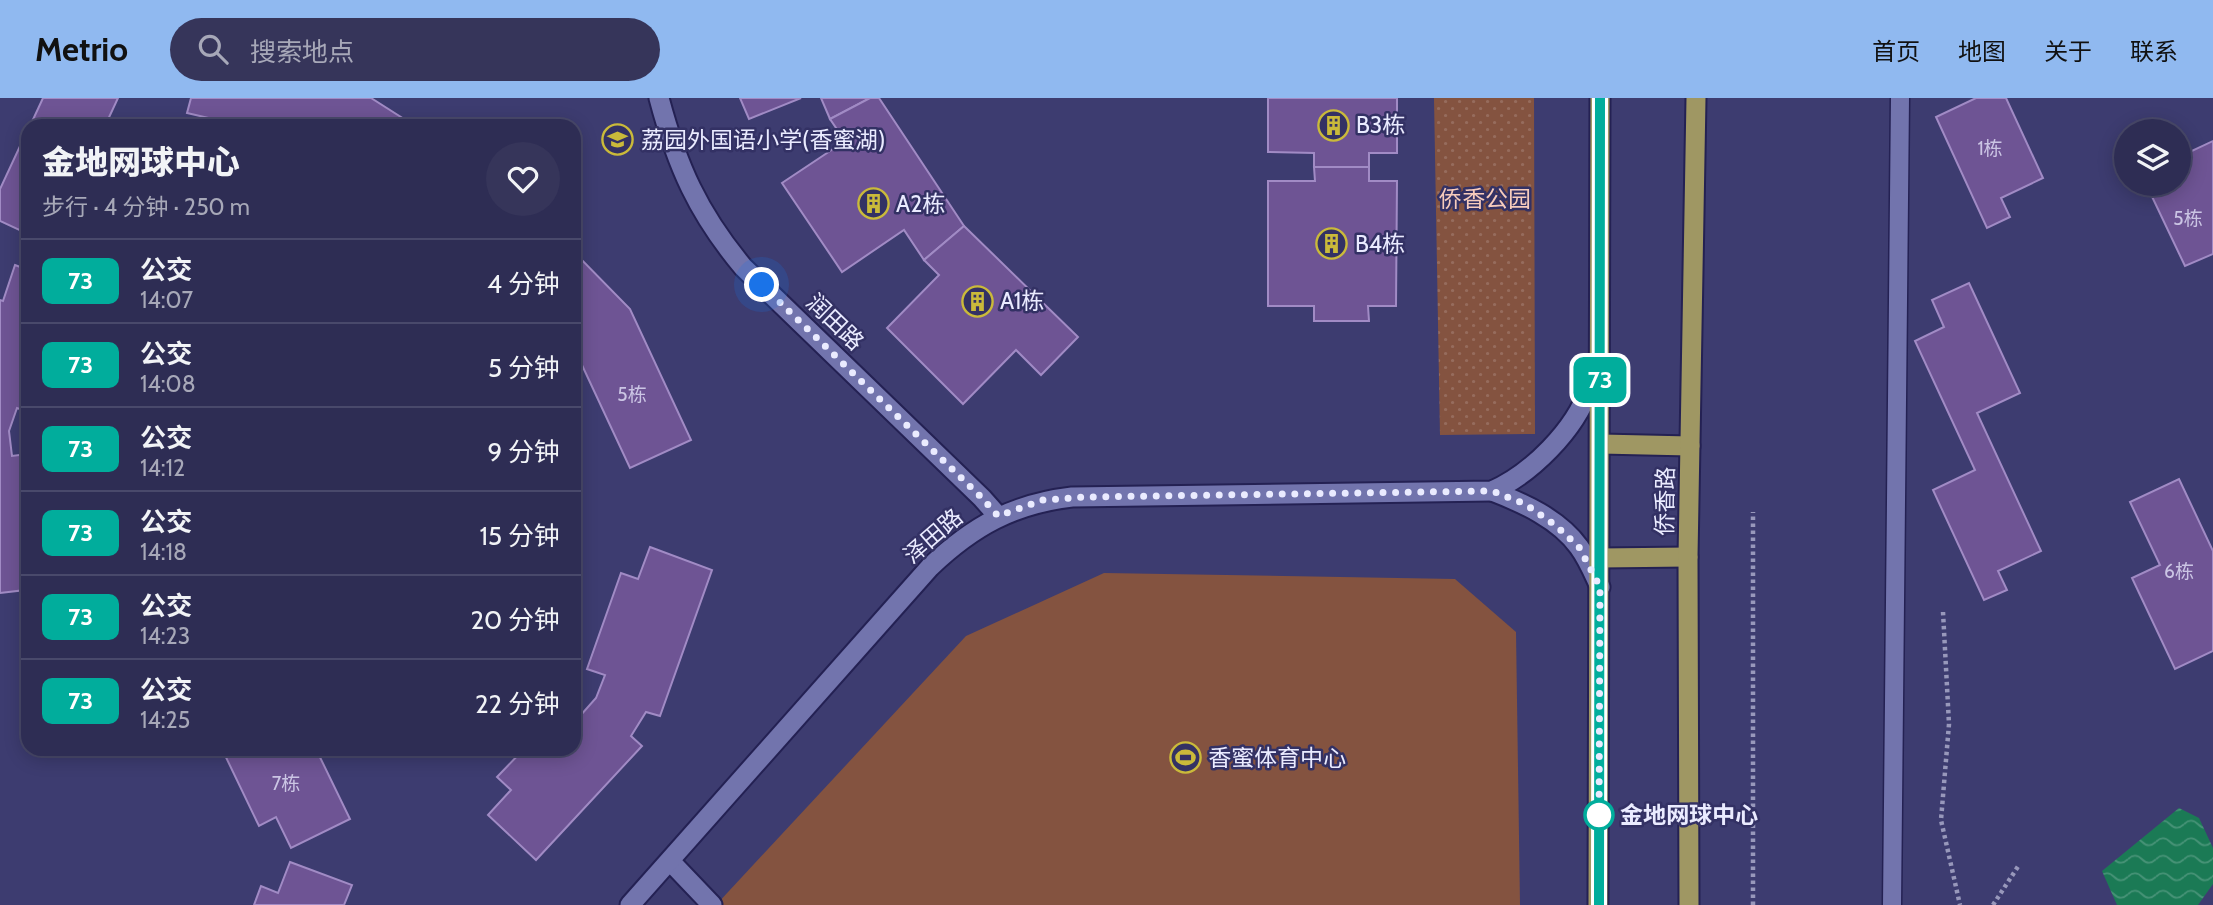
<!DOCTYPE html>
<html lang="zh">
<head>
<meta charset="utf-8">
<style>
	body { margin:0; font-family:Cabin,"Noto Sans SC",sans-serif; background:#36355a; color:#f1f3f6; height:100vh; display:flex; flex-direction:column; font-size:26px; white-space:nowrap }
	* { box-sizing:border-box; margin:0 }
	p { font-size:23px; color:#a7a8b8 }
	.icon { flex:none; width:38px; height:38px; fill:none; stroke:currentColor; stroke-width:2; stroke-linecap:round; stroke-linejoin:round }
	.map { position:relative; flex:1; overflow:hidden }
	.panel { position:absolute; left:21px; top:21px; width:560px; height:637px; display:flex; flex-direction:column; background:#2e2d54; border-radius:21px; box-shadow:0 4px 18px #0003,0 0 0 2px #49496b }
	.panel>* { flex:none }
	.badge { padding:0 14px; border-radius:10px; font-size:24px; line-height:46px }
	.tools { position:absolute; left:2114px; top:21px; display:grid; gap:14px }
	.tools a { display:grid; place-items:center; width:77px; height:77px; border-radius:50%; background:#2e2d54; box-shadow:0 4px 18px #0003,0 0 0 2px #49496b; font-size:35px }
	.you { position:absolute; width:35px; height:35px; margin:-18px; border:5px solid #fff; border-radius:50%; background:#1a73e8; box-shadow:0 0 0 10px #1a73e833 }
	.map>.badge { position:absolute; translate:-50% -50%; box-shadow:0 0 0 4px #fff }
	.round { display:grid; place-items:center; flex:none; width:74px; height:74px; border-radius:37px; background:#36355a }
	.headline { display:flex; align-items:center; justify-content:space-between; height:119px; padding:0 21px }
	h1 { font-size:33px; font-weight:800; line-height:52px }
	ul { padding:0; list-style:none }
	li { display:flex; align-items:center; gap:21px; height:84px; padding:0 21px; border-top:2px solid #49496b }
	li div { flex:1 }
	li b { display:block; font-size:26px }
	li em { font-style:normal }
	li .badge { min-width:77px; font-weight:700; text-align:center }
	header { display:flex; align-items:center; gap:42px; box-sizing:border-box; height:98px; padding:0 35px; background:#90b9f0; color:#111 }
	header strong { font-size:33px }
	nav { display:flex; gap:38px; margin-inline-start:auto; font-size:24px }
	.search { width:490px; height:63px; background:#36355a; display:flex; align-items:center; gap:18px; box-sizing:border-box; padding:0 24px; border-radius:38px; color:#a7a8b8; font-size:26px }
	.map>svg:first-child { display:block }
	.green { fill:url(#green-dots) }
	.pitch { fill:#845340 }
	.water { fill:url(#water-waves) }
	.building { fill:#6e5494; stroke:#a18bc5; stroke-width:2 }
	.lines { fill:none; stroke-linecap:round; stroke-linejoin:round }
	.service-casing { stroke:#242153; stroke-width:21 }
	.pedestrian-casing { stroke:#242153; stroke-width:23 }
	.minor-casing { stroke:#242153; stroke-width:23 }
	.primary-casing { stroke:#242153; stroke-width:23 }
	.path { stroke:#9898bb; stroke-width:4.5; stroke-dasharray:3.5 3.5; stroke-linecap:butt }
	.service { stroke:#7274ad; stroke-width:18 }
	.pedestrian { stroke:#7274ad; stroke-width:19 }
	.minor { stroke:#7274ad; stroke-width:19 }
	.primary { stroke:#9f9763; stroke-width:19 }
	.line-casing { stroke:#fff; stroke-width:16 }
	.line { stroke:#01ad9c; stroke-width:10 }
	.walk { stroke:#eaebff; stroke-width:7; stroke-dasharray:0 12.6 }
	.stop-dot { fill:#fff; stroke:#01ad9c; stroke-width:3.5 }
	.labels { text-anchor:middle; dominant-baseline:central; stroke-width:5; stroke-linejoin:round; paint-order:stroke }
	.number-label { font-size:19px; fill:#cbc5e4 }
	.poi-label { font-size:23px; fill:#eaebff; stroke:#333164; text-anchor:start }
	.park-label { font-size:23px; fill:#f7ccbc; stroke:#333164 }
	.street-label { font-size:23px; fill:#eaebff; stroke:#333164 }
	.stop-label { font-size:23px; font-weight:bold; fill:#eaebff; stroke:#333164; text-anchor:start }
</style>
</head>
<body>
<header>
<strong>Metrio</strong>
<div class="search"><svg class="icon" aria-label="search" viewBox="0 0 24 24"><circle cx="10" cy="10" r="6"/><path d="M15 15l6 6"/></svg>搜索地点</div>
<nav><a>首页</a><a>地图</a><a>关于</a><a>联系</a></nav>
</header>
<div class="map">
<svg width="2213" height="807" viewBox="0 0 2213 807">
	<defs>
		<pattern id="green-dots" width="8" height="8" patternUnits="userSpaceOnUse" patternTransform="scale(1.75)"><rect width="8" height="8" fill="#845340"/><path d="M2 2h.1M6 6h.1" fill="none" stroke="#966c5d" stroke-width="1.8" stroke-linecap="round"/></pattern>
		<pattern id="water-waves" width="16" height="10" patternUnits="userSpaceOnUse" patternTransform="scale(1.75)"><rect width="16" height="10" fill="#1b7a55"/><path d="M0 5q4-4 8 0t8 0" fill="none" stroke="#479377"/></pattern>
	</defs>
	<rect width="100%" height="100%" fill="#3d3c70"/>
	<path class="green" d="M1434 0H1534L1535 336 1440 337Z"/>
	<path class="pitch" d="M1104 475 1455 481 1516 534 1520 807H716L966 538Z"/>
	<path class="water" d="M2179 710 2199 720 2213 750V786L2198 807H2117L2102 773Z"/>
	<g class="building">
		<path d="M43 0H118L105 28H30Z"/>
		<path d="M191 0H371L415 28H243L187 15Z"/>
		<path d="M740 0H801L749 21Z"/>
		<path d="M821 0H870L830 21Z"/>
		<path d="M870 0H879L964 128 924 162 904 132 842 174 782 85 845 43 830 21Z"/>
		<path d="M1268 0H1397V55H1369V69H1314V55L1268 54Z"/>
		<path d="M1976 0H2006L2043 80 2001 100 2010 119 1987 130 1936 19Z"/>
		<path d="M28 31V136L0 123V91Z"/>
		<path d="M2213 43V156L2185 168 2146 86H2179V59Z"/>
		<path d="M1314 69H1369V83H1397L1396 208H1368L1369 223H1314V208H1268V83H1315Z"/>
		<path d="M964 128 1078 239 1041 277 1016 252 963 306 887 230 939 177 924 162Z"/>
		<path d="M574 154 630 211 691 342 630 370 574 250Z"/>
		<path d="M15 167 28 172V314L17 310 9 333 12 358 28 356V458L22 459 25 492 0 495V202L3 203Z"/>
		<path d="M1969 185 2020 295 1977 315 2041 453 1998 473 2007 492 1984 502 1933 392 1975 372 1915 243 1944 229 1932 202Z"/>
		<path d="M2179 381 2213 453V553L2175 571 2132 480 2160 467 2130 404Z"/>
		<path d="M650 449 712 472 660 618 646 614 631 638 642 648 536 762 488 717 511 692 497 679 524 651H574V612L580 618 596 600 605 577 587 571 621 475 638 481Z"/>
		<path d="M222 651H316L350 721 291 750 276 719 259 728Z"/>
		<path d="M290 764 352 787 344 807H254L261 788 278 795Z"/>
	</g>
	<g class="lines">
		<defs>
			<path id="service" d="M1892 807 1900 0"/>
			<path id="pedestrian" d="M670 763 712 807"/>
			<g id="minor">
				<path d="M659 0C677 68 698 115 743 169L982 400 998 418"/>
				<path d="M1492 393C1523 405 1559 421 1579 449 1588 461 1594 476 1600 489"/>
				<path d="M630 807 930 469C973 428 1013 406 1072 399L1492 393C1531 376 1575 332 1589 291 1592 283 1594 273 1596 264"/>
			</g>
			<g id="primary">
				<path d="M1601 346 1690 348"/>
				<path d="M1600 460 1688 459"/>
				<path d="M1598 807 1600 0"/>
				<path d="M1689 807 1688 459 1696 0"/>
			</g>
		</defs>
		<use href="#service" class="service-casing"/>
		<use href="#pedestrian" class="pedestrian-casing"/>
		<use href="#minor" class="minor-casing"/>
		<use href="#primary" class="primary-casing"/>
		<g class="path">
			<path d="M1943 514 1949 626 1941 722 1960 807"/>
			<path d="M1753 807V414"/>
			<path d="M1993 807 2019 767"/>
		</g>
		<use href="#service" class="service"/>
		<use href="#pedestrian" class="pedestrian"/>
		<use href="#minor" class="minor"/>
		<use href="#primary" class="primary"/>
	</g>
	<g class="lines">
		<defs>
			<path id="line" d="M1599 807 1600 0"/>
		</defs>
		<use href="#line" class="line-casing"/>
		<use href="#line" class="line"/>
		<path class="walk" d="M762 187 982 400 998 418 1043 402 1086 399 1492 393 1525 406 1555 427 1579 449 1600 489 1599 727V717"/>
	</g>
	<defs>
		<symbol id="building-ring" viewBox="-11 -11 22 22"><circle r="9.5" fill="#333164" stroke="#caba3a" stroke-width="1.5"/><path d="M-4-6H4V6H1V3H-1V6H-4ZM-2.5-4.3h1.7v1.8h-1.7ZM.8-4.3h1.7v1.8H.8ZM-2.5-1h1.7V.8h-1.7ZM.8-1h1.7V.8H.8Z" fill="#caba3a"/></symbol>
		<symbol id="school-ring" viewBox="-11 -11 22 22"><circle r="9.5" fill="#333164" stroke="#caba3a" stroke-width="1.5"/><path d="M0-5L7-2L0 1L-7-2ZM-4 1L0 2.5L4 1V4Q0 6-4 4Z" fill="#caba3a"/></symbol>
		<symbol id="stadium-ring" viewBox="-11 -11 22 22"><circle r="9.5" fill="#333164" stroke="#caba3a" stroke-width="1.5"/><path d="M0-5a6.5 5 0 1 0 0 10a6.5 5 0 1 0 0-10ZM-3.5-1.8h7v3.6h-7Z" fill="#caba3a"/></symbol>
	</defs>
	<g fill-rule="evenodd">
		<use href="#building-ring" x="1316" y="10" width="35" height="35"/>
		<use href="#school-ring" x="600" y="24" width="35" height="35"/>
		<use href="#building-ring" x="856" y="88" width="35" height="35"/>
		<use href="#building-ring" x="1314" y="128" width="35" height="35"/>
		<use href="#building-ring" x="960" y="186" width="35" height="35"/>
		<use href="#stadium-ring" x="1168" y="642" width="35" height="35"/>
	</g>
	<circle class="stop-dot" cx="1599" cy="717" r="14"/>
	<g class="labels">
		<g class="number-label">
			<text x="1990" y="50">1栋</text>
			<text x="2188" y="120">5栋</text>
			<text x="632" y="296">5栋</text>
			<text x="2179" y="473">6栋</text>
			<text x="286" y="685">7栋</text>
		</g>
		<g class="poi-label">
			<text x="1356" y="27">B3栋</text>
			<text x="641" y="42">荔园外国语小学(香蜜湖)</text>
			<text x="896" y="106">A2栋</text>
			<text x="1355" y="146">B4栋</text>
			<text x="1000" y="203">A1栋</text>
			<text x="1208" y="660">香蜜体育中心</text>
		</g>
		<g class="park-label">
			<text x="1485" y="101">侨香公园</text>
		</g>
		<g class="street-label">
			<text transform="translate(835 224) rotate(44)">润田路</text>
			<text transform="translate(1665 403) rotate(-89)">侨香路</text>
			<text transform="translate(933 438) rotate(-41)">泽田路</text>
		</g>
		<g class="stop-label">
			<text x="1620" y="717">金地网球中心</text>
		</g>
	</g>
</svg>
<div class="tools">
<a><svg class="icon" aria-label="layers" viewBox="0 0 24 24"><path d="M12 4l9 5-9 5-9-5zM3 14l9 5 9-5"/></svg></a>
</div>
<div class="you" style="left:762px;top:187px"></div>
<b class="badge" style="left:1600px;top:282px;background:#01ad9c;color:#fff">73</b>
<section class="panel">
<div class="headline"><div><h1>金地网球中心</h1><p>步行 · 4 分钟 · 250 m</p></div><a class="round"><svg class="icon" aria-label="heart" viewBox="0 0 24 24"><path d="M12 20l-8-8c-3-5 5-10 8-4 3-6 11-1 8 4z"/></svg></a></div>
<ul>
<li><span class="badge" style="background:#01ad9c;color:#fff">73</span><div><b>公交</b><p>14:07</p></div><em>4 分钟</em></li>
<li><span class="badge" style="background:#01ad9c;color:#fff">73</span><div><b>公交</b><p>14:08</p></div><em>5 分钟</em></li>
<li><span class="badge" style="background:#01ad9c;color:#fff">73</span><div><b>公交</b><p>14:12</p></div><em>9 分钟</em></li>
<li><span class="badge" style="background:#01ad9c;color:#fff">73</span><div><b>公交</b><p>14:18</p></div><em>15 分钟</em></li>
<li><span class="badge" style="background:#01ad9c;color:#fff">73</span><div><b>公交</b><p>14:23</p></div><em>20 分钟</em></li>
<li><span class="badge" style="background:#01ad9c;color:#fff">73</span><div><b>公交</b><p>14:25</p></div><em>22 分钟</em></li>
</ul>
</section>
</div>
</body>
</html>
